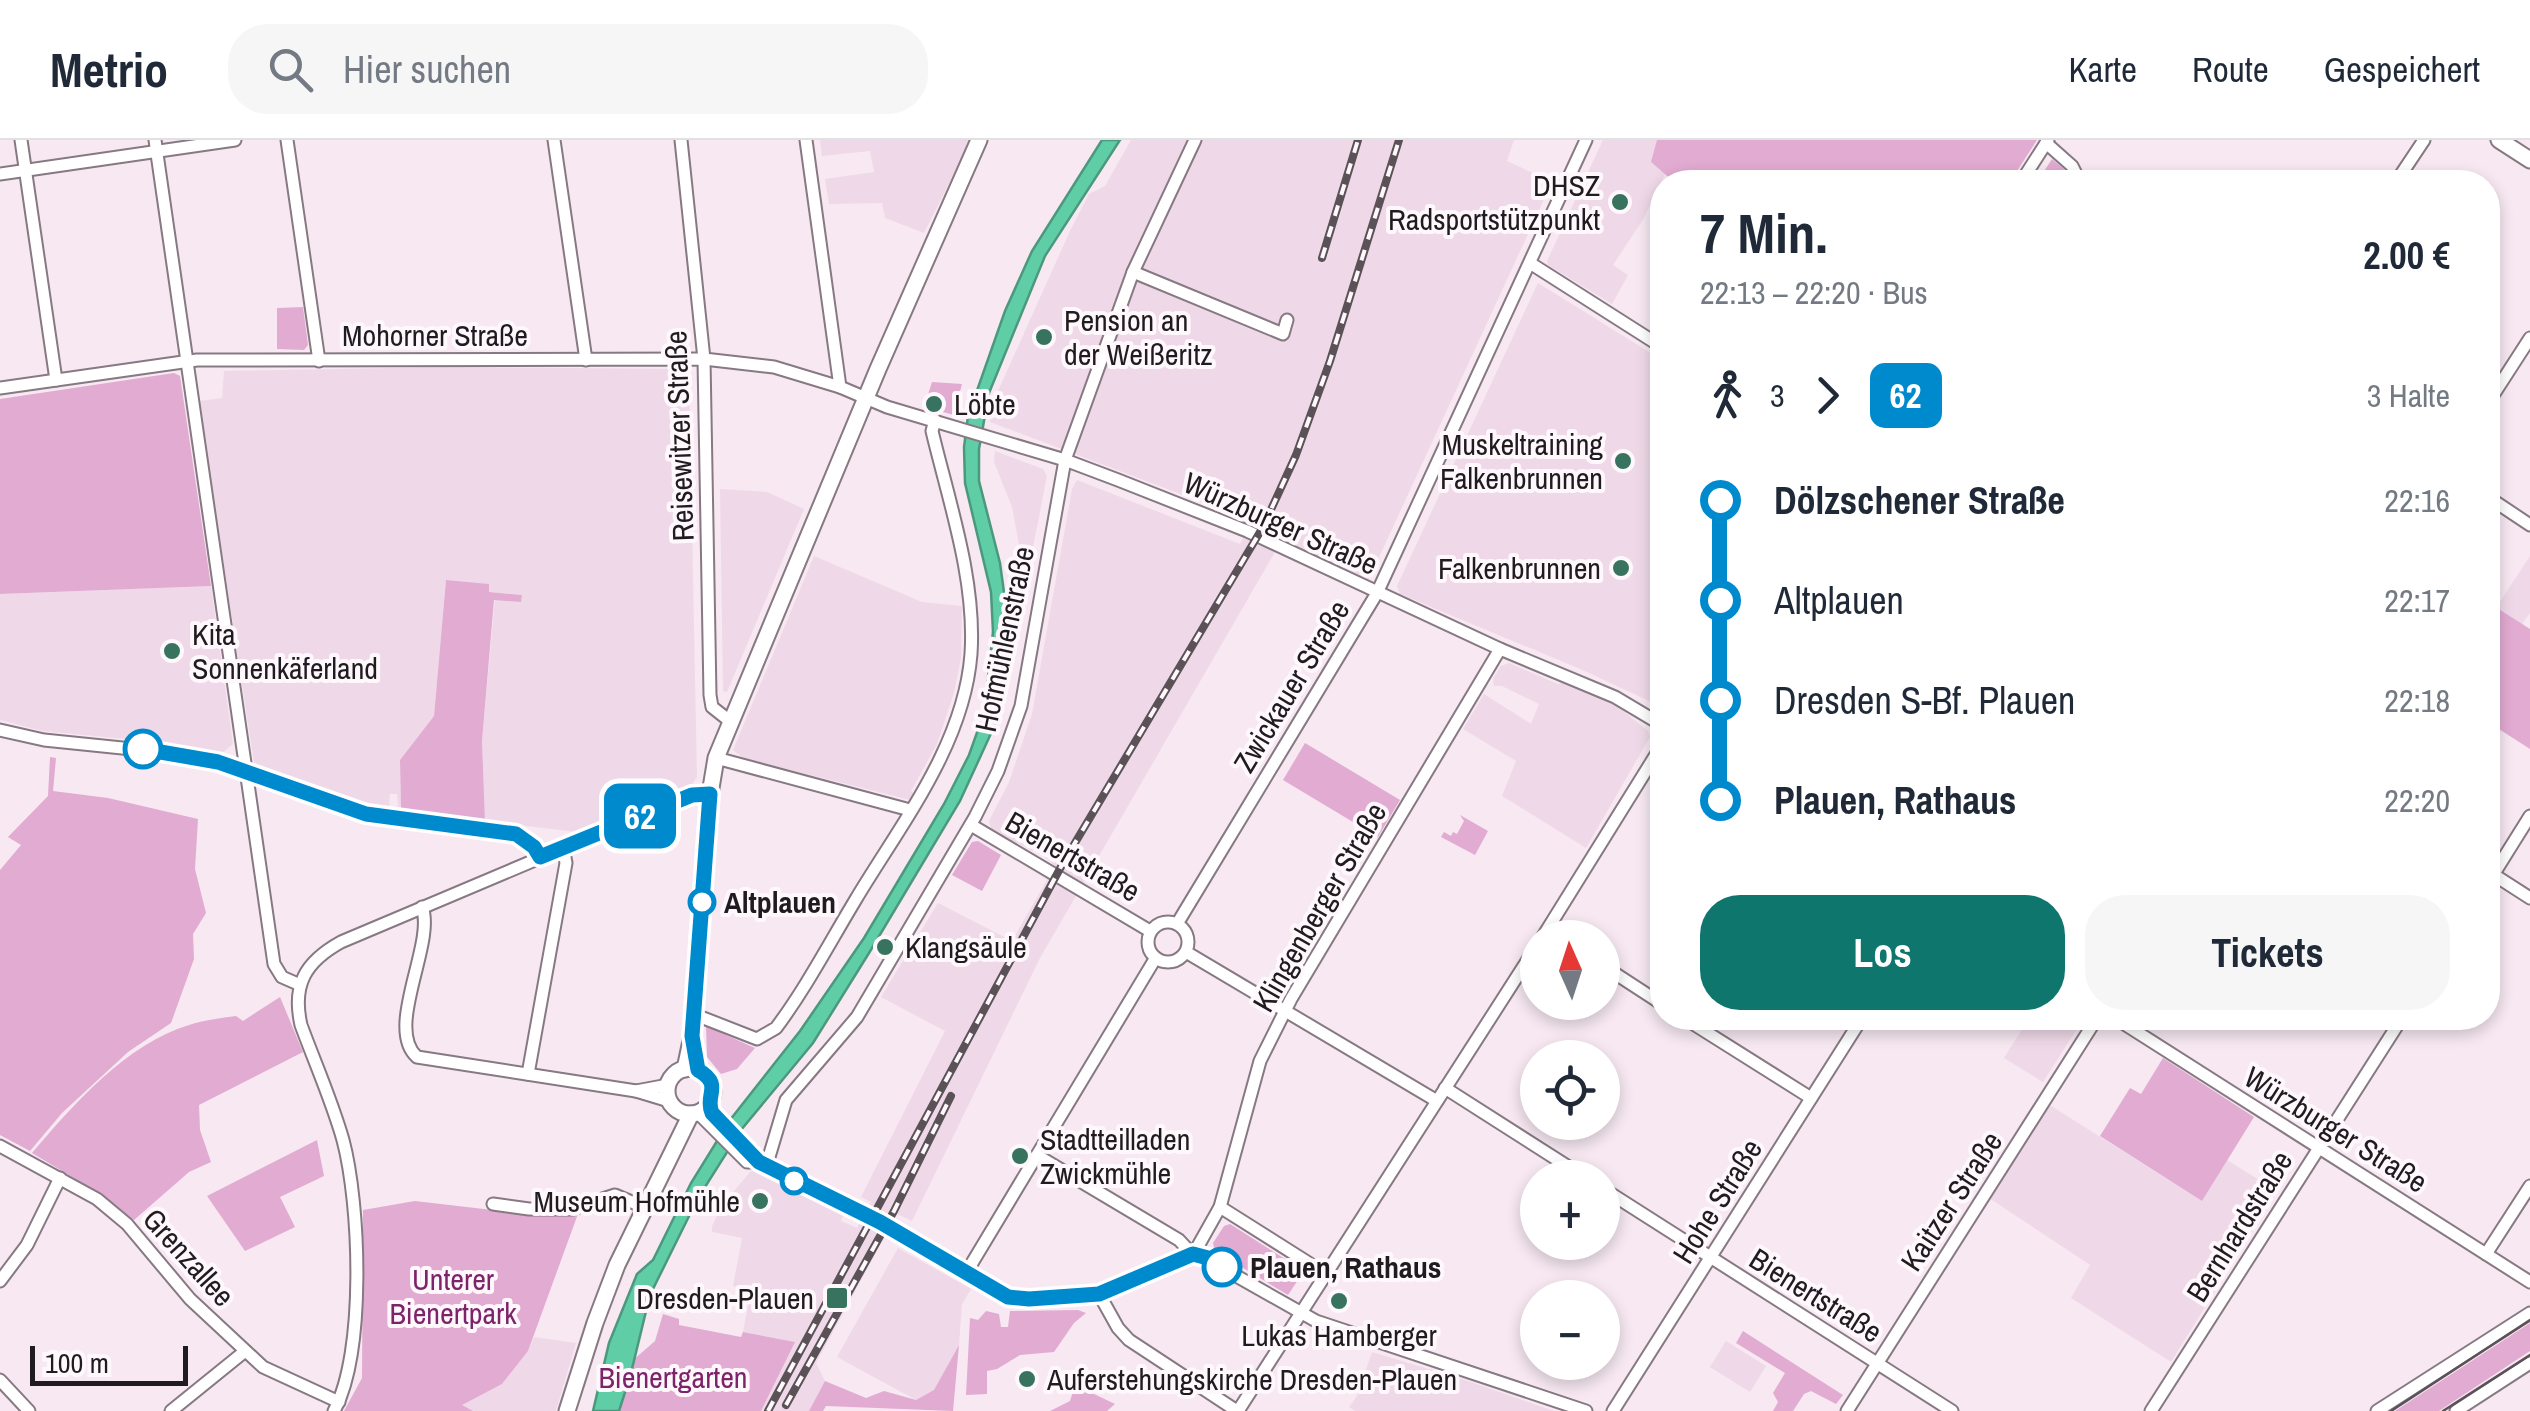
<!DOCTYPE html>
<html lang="de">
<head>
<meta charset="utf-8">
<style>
	body { margin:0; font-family:"Archivo Narrow",sans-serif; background:#f6f6f7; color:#1f2937; height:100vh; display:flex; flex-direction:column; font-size:38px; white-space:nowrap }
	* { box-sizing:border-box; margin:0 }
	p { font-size:32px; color:#747a83 }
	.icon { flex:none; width:55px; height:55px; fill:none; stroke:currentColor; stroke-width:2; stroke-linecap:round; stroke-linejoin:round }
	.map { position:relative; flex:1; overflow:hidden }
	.drawer { position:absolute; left:1650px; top:30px; width:850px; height:860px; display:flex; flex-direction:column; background:#fff; border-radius:40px; box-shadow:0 5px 15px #0003 }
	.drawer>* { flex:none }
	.badge { padding:0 20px; border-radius:15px; font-size:35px; line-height:65px }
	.needle { width:65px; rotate:357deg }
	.controls { position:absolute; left:1520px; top:780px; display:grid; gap:20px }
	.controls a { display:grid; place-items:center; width:100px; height:100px; border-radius:50%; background:#fff; box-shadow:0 5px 15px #0003; font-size:50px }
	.scale { position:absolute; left:30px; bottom:25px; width:158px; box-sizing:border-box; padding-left:10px; border:5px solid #201b1e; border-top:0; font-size:28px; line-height:35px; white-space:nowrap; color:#201b1e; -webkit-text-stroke:8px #fef8fc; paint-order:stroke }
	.map>.badge { position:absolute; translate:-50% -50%; box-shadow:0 0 0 5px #fff }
	.legs { display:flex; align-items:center; gap:15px; height:110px; padding:0 50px; font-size:32px }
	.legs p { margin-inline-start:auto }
	.summary { display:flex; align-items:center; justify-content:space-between; height:170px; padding:0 50px }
	h1 { font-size:55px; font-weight:700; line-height:75px }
	.primary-button { display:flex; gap:20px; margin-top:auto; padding:20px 50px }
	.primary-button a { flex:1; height:115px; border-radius:40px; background:#0f766e; color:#fff; font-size:40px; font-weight:700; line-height:115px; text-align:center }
	.primary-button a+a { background:#f6f6f7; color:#1f2937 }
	ul { padding:0 50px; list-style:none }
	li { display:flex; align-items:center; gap:35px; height:100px; font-size:38px }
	li i { display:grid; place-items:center; width:15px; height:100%; margin:0 12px; background:currentColor }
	li i::after { content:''; width:25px; height:25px; margin:-12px; border:8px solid; border-radius:50%; background:#fff }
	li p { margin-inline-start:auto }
	li:first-child i { background:linear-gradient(#0000 50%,currentColor 0) }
	li:last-child i { background:linear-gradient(currentColor 50%,#0000 0) }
	header { display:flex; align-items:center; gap:60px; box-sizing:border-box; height:140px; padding:0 50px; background:#fff; border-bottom:2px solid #e0e1e3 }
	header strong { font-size:48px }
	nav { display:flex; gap:55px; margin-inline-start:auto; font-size:35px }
	.search { width:700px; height:90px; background:#f6f6f7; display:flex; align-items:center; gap:25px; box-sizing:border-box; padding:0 35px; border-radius:40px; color:#747a83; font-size:38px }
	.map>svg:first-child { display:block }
	.built { fill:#efd9e8 }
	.green { fill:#e2abd2 }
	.water { fill:#5fcea7; stroke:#4c987e; stroke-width:2.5 }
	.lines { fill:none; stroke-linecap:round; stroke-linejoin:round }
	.minor-casing { stroke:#867982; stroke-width:15 }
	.major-casing { stroke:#867982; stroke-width:19 }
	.minor { stroke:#fff; stroke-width:11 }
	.major { stroke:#fff; stroke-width:15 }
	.tram { stroke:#5a5257; stroke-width:2.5 }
	.rail-casing { stroke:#5a5257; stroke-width:8 }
	.rail { stroke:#fef8fc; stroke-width:4; stroke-dasharray:11; stroke-linecap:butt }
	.line-1-casing { stroke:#fff; stroke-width:22 }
	.line-1 { stroke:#008ace; stroke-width:15 }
	.poi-dot { fill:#37735e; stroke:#fef8fc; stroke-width:4 }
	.stop-1-dot { fill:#fff; stroke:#008ace; stroke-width:5 }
	.labels { text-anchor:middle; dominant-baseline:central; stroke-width:8; stroke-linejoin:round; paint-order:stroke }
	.poi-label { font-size:30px; fill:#201b1e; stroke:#fef8fc; text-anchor:start }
	.street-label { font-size:30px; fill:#201b1e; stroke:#fef8fc }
	.stop-label { font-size:30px; font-weight:bold; fill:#201b1e; stroke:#fef8fc; text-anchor:start }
	.park-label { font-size:30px; fill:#7c236a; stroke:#fef8fc }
</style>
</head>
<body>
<header>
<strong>Metrio</strong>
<div class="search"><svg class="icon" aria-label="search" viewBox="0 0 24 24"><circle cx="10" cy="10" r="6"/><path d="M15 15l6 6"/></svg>Hier suchen</div>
<nav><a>Karte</a><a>Route</a><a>Gespeichert</a></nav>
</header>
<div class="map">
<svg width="2530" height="1271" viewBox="0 0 2530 1271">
	<rect width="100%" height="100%" fill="#f7e8f2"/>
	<g class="built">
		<path d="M820 0H971L924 93 885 78 882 63 829 64 825 39 874 32 870 11 822 16Z"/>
		<path d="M1131 0H1514L1507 21 1552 42 1369 439 1282 400 1040 818 912 1081 897 1074 816 1223 825 1241 809 1271H761L794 1202 743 1192 751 1150 733 1146 742 1098 712 1092V1086L722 1065 752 1030 844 1073 841 1081 857 1088 871 1062 861 1057 945 891 881 857 938 763 1012 801 1055 726 1037 709 1032 711 991 688 989 681 1009 642 1032 574 1072 349 1077 340 1240 404 1249 384 1207 364 990 282 998 251 1070 91 1089 54 1105 46Z"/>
		<path d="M1603 0H1657L1652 23 1665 34 1644 78 1613 125 1628 135 1612 164 1548 125 1547 121Z"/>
		<path d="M1538 143 1662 220V567L1578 528 1400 454 1397 446Z"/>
		<path d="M446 227 683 229 689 235 697 637 692 644 577 692 485 681 482 601 495 459 521 462 522 455 488 452V444L446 440 434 576 400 620 401 668 398 667 397 654H390L389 666 356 661 254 623 199 261 222 258 224 231Z"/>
		<path d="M995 311 1043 329 1047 336 1026 443 1012 367 994 322Z"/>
		<path d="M720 349 767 352 804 369 727 552 723 551Z"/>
		<path d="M814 416 922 462 962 466 961 518 954 553 937 604 911 651 915 654 910 660 743 618 733 610Z"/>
		<path d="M2530 416V473L2522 484 2496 468Z"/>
		<path d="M211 446 233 604 222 613 156 602 43 591 0 580V454Z"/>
		<path d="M1509 523 1558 544 1565 542 1617 566 1648 591 1650 597 1586 708 1502 656 1516 621 1463 589 1484 554 1531 584 1539 564 1502 546H1494L1493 539 1501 526Z"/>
		<path d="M2029 878H2084L2043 942 2004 918Z"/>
		<path d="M2048 964 2202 1061 2227 1020 2277 1051 2171 1222 2071 1158 2090 1125 1989 1058Z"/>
		<path d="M898 1108 971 1149 962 1164 959 1205 934 1251 916 1260 837 1217Z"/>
		<path d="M534 1197 576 1203 556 1271H473L461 1265 502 1244 528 1211Z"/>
		<path d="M1726 1201 1766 1226 1750 1252 1710 1227Z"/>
		<path d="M1372 1212 1468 1241 1554 1271H1355L1349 1267 1357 1256Z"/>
	</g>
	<g class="green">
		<path d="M1657 0H2037L2017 31 2004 33 1995 42H1674L1651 22Z"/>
		<path d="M2052 19 2064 29 2073 42H2037Z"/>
		<path d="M303 167 308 205 304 210 277 209V168Z"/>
		<path d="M174 233 180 236 211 446 0 454V259Z"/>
		<path d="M932 242 962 244 954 275 924 267Z"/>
		<path d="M446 440 489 444V452L522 455 521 462 494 460 482 601 485 681 401 668 400 620 434 576Z"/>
		<path d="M2494 466 2530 489V609L2488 582V476Z"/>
		<path d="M1305 603 1400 660 1378 697 1283 640Z"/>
		<path d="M50 617 56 618 53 651 108 658 198 679 195 729 206 773 193 794 194 819 171 883 128 912 62 973 30 1011 0 995V730L21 705 8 697 48 656Z"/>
		<path d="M1460 675 1488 691 1475 715 1441 697 1444 692 1451 696 1453 692 1457 694 1464 681Z"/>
		<path d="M978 701 1001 715 982 751 952 735 972 702Z"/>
		<path d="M280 857 303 912 199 965 200 990 211 1022 189 1032 134 1080 102 1055 32 1013C74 964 126 904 189 885 204 880 221 878 236 876L243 881Z"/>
		<path d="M706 886 755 908 737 929 721 934 707 917Z"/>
		<path d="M2163 918 2254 977 2202 1061 2100 996 2130 948 2141 954Z"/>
		<path d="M317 1000 324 1036 280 1057 295 1087 245 1111 207 1056Z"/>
		<path d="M415 1061 501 1071H579L528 1211 502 1244 462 1265 473 1271H344L362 1238 363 1070Z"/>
		<path d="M1230 1084 1304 1131 1288 1155 1215 1111 1213 1103 1224 1086Z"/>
		<path d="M1078 1170 1086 1173 1074 1183 1054 1212 1020 1215 997 1229 987 1231V1254L966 1255 970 1178 978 1180 986 1171 999 1174 1001 1187H1008L1010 1171Z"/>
		<path d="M663 1174 679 1179V1185L741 1197 743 1192 795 1202 761 1271H619L630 1237 632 1221 655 1201Z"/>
		<path d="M2530 1183V1211L2439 1271H2395Z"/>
		<path d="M1743 1191 1843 1255 1836 1264 1811 1251 1804 1254 1793 1271H1773L1778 1262 1773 1253 1785 1233 1736 1203Z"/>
		<path d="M959 1205 953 1271 826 1266 823 1271H809L825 1241 866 1258 884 1251 916 1260 934 1250Z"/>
		<path d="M1075 1245 1115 1264 1107 1271H1050L1070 1261Z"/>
	</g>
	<path class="water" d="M1102 0H1120L1045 116 989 253 979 309V341L1000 423 1007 474 1006 534 999 576 960 661 869 813 813 903 741 990 698 1058 650 1155 630 1237 619 1271H593L609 1203 637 1134 653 1120 691 1043 730 980 800 891 864 798 944 664 969 615 984 573 993 492 991 452 965 343 964 307 968 276 1005 171 1032 111Z"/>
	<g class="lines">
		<defs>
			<g id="minor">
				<path d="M21 0 56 240"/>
				<path d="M155 0 274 824 282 837 298 844"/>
				<path d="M287 0 319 221"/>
				<path d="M554 0 586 220"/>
				<path d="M681 0 704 219 710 555 712 567 731 582"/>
				<path d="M806 0 840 247"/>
				<path d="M2046 3 2072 26 2080 42"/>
				<path d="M0 34 235 0"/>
				<path d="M2021 42 2048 0"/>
				<path d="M2396 42 2424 0"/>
				<path d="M1530 123 1662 207"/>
				<path d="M1133 132 1283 194 1287 180"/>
				<path d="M0 248 197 220 704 219 774 227 840 247 887 267 1065 320 1118 340 1247 391 1500 509 1615 557 1662 585"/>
				<path d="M2488 263 2530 198"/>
				<path d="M2488 357 2530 385"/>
				<path d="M0 590 44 600 181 614 218 622 366 674 515 694 534 707 540 717"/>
				<path d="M716 618 910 670"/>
				<path d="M971 685 1150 791"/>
				<path d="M2488 731 2530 758"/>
				<path d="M2488 743 2530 676"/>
				<path d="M422 767C436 803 384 888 417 917L636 951 669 961"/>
				<circle cx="1168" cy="802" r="20"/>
				<path d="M1177 784 1377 453 1586 0"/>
				<path d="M1542 798 1662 605"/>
				<path d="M1186 812 1437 961"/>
				<path d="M1602 825 1662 864"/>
				<path d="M693 874 757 899 776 888C806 848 830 802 856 759 901 684 964 605 971 514 976 440 949 362 932 291L935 280"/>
				<path d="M1684 878 1811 958"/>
				<path d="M2115 878 2530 1142"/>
				<path d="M528 934 566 723 563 707"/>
				<path d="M1445 948 1586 1038"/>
				<path d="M636 951 668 945"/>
				<path d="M709 965 717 980 759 1022"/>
				<path d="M698 973 747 1022H759L880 1082 1008 1157C1070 1168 1126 1144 1180 1119L1193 1115 1201 1116 1316 1181 1586 1271"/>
				<path d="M0 1006 97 1059 127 1084 190 1159 263 1227 339 1262"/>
				<path d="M1038 1016 1179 1100 1193 1115"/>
				<path d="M766 1027 786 960 857 877 975 677 998 631 1021 566 1065 320 1133 132 1195 0"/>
				<path d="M1602 1048 1952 1271"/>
				<path d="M493 1064 529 1069H572L615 1055 646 1068"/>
				<path d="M1220 1067 1326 1134"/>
				<path d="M2486 1114 2530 1046"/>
				<path d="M1193 1115 1220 1067 1260 921 1291 859 1500 509"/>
				<path d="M966 1133 1155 819"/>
				<path d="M0 1141 27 1105 60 1038"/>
				<path d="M1099 1154 1118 1188 1129 1200 1237 1271"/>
				<path d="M0 1240 29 1271"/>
				<path d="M171 1271 244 1212"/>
				<path d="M334 1271C366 1212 360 1064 343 1000 332 961 315 923 301 885 292 845 305 822 341 802L644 674 692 655 710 654"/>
				<path d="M1238 1271 1538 804"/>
				<path d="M1613 1271 1862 878"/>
				<path d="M1847 1271 2097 878"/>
				<path d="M2151 1271 2402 878"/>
				<path d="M2377 1271 2530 1173"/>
				<path d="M2456 1271 2530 1223"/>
			</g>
			<g id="major">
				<path d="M2499 0 2530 20"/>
				<circle cx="690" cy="951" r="23"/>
				<path d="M685 929 692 896 710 654 716 618 878 229 979 0"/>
				<path d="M567 1271 595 1183 617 1125 691 974"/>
			</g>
		</defs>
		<use href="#minor" class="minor-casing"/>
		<use href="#major" class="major-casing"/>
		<use href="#minor" class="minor"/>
		<use href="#major" class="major"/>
		<g class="tram">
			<path d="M2391 1271 2530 1180"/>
			<path d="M2443 1271 2530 1215"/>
		</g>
		<defs>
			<g id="rail">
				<path d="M1322 118 1358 0"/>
				<path d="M786 1265 894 1071 951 956"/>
				<path d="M768 1271 1063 723 1263 387 1296 315 1330 221 1399 0"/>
			</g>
		</defs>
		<use href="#rail" class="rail-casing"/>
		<use href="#rail" class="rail"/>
	</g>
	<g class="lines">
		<defs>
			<path id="line-1" d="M143 609 218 622 366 674 516 694 534 707 540 717 692 655 710 654 692 896 698 930C724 945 704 955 712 973L759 1022 880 1082 1008 1157 1029 1159 1099 1154 1193 1114 1208 1118 1222 1127"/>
		</defs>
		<use href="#line-1" class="line-1-casing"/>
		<use href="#line-1" class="line-1"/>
	</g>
	<g class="poi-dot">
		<circle cx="1620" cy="62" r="10"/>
		<circle cx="1044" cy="197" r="10"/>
		<circle cx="934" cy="264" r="10"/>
		<circle cx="1623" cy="321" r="10"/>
		<circle cx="1621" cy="428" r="10"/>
		<circle cx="172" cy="511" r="10"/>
		<circle cx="885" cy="807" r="10"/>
		<circle cx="1020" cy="1016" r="10"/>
		<circle cx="760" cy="1061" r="10"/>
		<rect x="825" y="1146" width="24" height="24" rx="5"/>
		<circle cx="1339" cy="1161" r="10"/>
		<circle cx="1027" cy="1239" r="10"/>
	</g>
	<g class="stop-1-dot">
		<circle cx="143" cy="609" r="18"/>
		<circle cx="702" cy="762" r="12"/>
		<circle cx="794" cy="1041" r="12"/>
		<circle cx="1222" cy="1127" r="18"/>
	</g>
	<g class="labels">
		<g class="poi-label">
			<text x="1600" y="45" text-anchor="end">DHSZ<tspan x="1600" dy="34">Radsportstützpunkt</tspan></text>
			<text x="1064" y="180">Pension an<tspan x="1064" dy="34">der Weißeritz</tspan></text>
			<text x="954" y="264">Löbte</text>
			<text x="1603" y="304" text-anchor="end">Muskeltraining<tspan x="1603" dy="34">Falkenbrunnen</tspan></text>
			<text x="1601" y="428" text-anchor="end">Falkenbrunnen</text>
			<text x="192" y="494">Kita<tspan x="192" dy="34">Sonnenkäferland</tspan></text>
			<text x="905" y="807">Klangsäule</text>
			<text x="1040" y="999">Stadtteilladen<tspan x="1040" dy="34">Zwickmühle</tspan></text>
			<text x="740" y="1061" text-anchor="end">Museum Hofmühle</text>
			<text x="814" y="1158" text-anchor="end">Dresden-Plauen</text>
			<text x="1339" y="1195" text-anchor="middle">Lukas Hamberger</text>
			<text x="1047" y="1239">Auferstehungskirche Dresden-Plauen</text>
		</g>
		<g class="street-label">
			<text x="435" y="195">Mohorner Straße</text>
			<text transform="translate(679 296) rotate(-92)">Reisewitzer Straße</text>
			<text transform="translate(1281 383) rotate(24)">Würzburger Straße</text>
			<text transform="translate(1004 499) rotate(-78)">Hofmühlenstraße</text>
			<text transform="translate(1291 546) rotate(-59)">Zwickauer Straße</text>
			<text transform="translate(1073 716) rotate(30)">Bienertstraße</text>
			<text transform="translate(1319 767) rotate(-60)">Klingenberger Straße</text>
			<text transform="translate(2336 989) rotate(32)">Würzburger Straße</text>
			<text transform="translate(1717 1061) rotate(-58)">Hohe Straße</text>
			<text transform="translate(1951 1061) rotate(-57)">Kaitzer Straße</text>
			<text transform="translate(2239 1086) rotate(-58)">Bernhardstraße</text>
			<text transform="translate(189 1117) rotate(48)">Grenzallee</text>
			<text transform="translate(1816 1155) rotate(32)">Bienertstraße</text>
		</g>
		<g class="stop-label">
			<text x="724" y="762">Altplauen</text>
			<text x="1250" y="1127">Plauen, Rathaus</text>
		</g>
		<g class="park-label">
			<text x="453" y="1139">Unterer<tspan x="453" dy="34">Bienertpark</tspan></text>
			<text x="673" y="1237">Bienertgarten</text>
		</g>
	</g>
</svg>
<div class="controls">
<a><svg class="needle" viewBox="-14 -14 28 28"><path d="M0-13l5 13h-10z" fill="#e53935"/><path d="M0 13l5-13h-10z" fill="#747a83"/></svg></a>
<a><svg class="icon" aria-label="locate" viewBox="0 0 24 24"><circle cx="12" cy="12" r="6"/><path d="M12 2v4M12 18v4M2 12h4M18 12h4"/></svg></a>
<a>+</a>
<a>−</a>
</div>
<div class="scale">100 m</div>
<b class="badge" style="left:640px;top:676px;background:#008ace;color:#fff">62</b>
<section class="drawer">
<div class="summary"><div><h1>7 Min.</h1><p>22:13 – 22:20 · Bus</p></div><b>2.00 €</b></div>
<div class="legs"><svg class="icon" aria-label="walk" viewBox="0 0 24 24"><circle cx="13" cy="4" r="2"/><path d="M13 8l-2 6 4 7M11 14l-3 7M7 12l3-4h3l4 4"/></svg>3<svg class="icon" aria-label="forward" viewBox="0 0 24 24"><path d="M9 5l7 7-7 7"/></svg><b class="badge" style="background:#008ace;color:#fff">62</b><p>3 Halte</p></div>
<ul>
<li><i style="color:#008ace"></i><b>Dölzschener Straße</b><p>22:16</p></li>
<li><i style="color:#008ace"></i><span>Altplauen</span><p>22:17</p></li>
<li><i style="color:#008ace"></i><span>Dresden S-Bf. Plauen</span><p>22:18</p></li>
<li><i style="color:#008ace"></i><b>Plauen, Rathaus</b><p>22:20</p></li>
</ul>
<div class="primary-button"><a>Los</a><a>Tickets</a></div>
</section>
</div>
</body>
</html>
